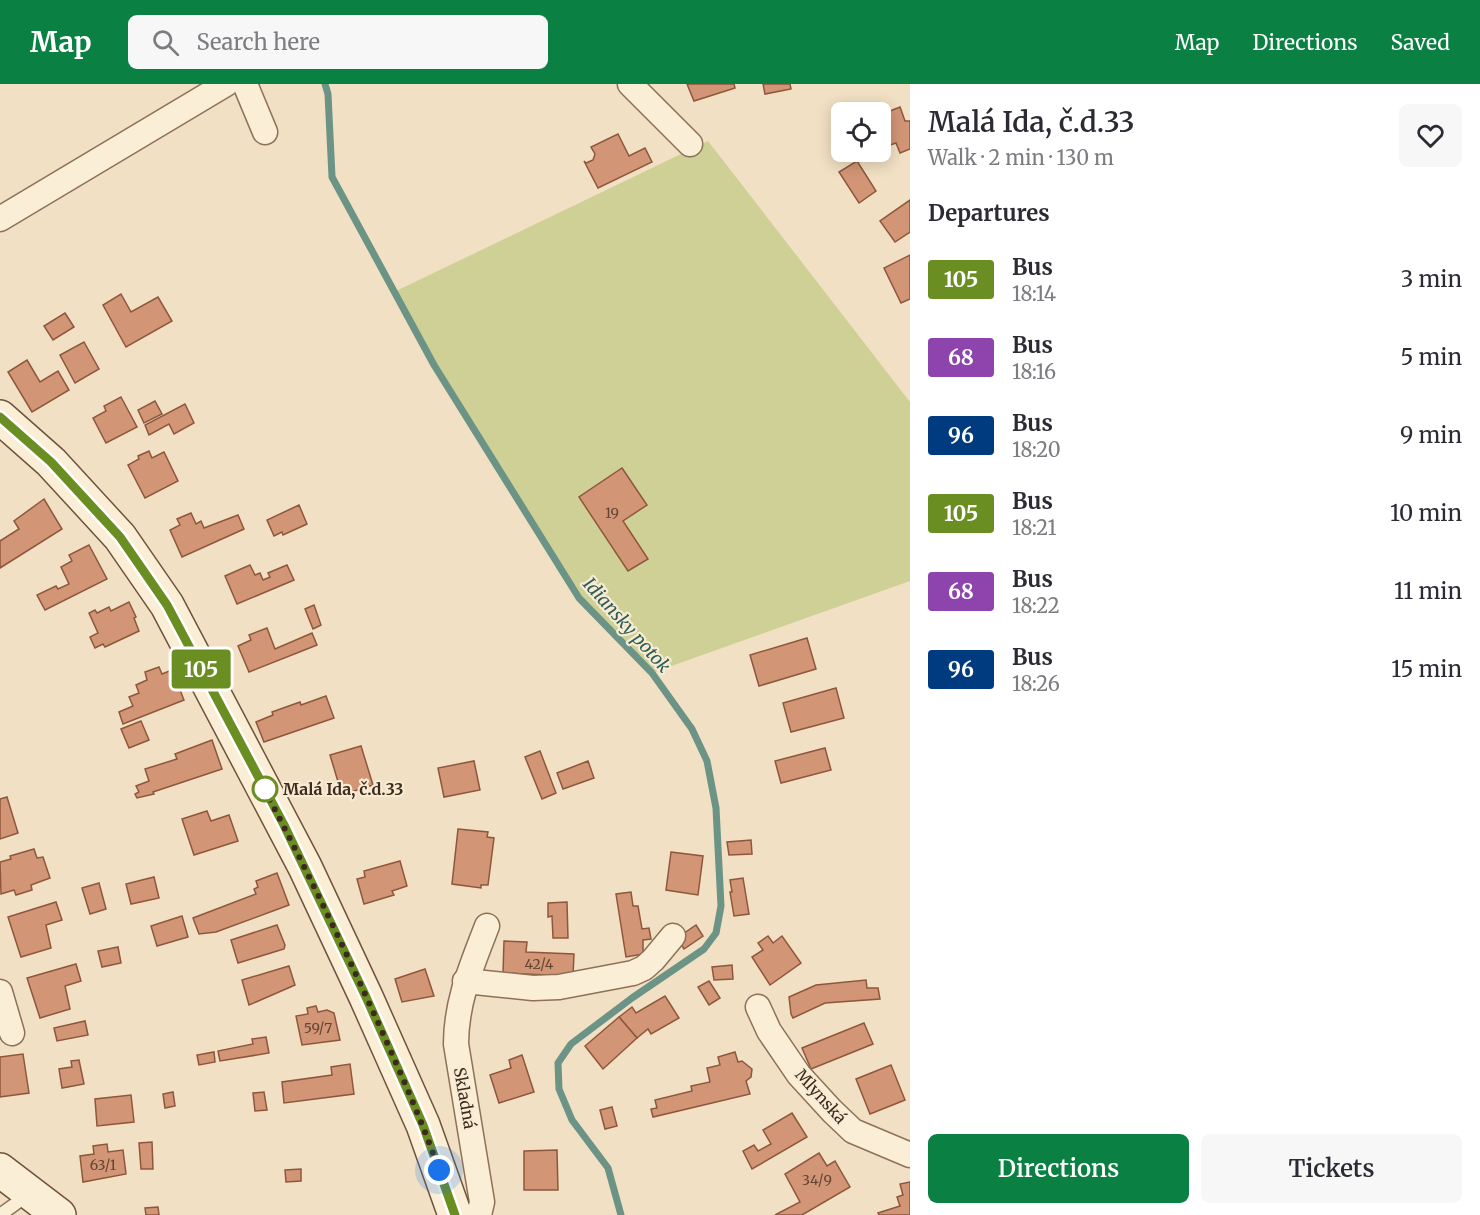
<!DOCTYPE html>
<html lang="en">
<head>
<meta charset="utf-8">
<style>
	body { margin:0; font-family:Merriweather,serif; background:#f7f7f7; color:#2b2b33; height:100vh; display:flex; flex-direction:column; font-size:22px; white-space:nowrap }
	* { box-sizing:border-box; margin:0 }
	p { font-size:20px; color:#7c7c81 }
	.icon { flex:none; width:33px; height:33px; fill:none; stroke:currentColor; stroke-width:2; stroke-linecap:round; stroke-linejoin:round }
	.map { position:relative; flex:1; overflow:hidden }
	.drawer { display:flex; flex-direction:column; background:#fff; width:570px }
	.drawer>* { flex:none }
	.badge { padding:0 12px; border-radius:4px; font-size:21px; line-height:39px }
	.buttons { position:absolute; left:831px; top:18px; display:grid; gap:12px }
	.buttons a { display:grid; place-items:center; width:60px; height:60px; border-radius:9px; background:#fff; box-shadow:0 3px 15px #0003; font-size:30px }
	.you { position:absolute; width:30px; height:30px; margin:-15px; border:4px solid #fff; border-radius:50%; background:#1a73e8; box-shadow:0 0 0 9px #1a73e833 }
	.map>.badge { position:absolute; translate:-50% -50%; box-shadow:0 0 0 3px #fff }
	h2 { padding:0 18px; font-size:22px; line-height:54px }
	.round { display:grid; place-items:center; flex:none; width:63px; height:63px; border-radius:9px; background:#f7f7f7 }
	.summary { display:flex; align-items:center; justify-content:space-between; height:102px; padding:0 18px }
	h1 { font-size:28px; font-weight:600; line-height:45px }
	.primary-button { display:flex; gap:12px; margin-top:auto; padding:12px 18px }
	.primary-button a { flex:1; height:69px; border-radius:9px; background:#0b8043; color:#fff; font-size:24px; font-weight:600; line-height:69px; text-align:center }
	.primary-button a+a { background:#f7f7f7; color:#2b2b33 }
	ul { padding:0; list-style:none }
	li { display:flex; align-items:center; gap:18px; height:78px; padding:0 18px }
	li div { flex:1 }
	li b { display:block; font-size:22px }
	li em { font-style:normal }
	li .badge { min-width:66px; font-weight:700; text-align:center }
	header { display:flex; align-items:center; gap:36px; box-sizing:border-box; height:84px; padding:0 30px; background:#0b8043; color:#fff }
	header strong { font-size:28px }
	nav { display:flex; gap:33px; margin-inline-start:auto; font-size:21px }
	.search { width:420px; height:54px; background:#f7f7f7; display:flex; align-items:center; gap:15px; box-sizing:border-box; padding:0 21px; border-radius:9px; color:#7c7c81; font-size:22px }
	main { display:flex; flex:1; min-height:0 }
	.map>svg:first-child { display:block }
	.park { fill:#ced096 }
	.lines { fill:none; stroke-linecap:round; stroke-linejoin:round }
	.stream { stroke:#6b9386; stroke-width:7 }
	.building { fill:#d29676; stroke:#8e573c; stroke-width:1.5 }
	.lane-casing { stroke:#8d7158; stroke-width:15 }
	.street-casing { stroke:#8d7158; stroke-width:27 }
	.secondary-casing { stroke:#6f523b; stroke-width:36 }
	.lane { stroke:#fbeed7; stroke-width:12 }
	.street { stroke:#fbeed7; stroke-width:24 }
	.secondary { stroke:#fbeed7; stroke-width:33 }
	.line-casing { stroke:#fff; stroke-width:14 }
	.line { stroke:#6b8e23; stroke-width:9 }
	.walk { stroke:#3c2a1d; stroke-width:6; stroke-dasharray:0 10.8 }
	.stop-dot { fill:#fff; stroke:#6b8e23; stroke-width:3 }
	.labels { text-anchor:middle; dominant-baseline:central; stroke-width:4.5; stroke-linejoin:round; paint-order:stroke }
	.number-label { font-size:14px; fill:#624533 }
	.stop-label { font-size:16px; font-weight:bold; fill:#3c2a1d; stroke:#f8ebd3; text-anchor:start }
	.street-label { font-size:16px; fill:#3c2a1d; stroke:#f8ebd3 }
	.water-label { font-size:18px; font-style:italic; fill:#2c5d56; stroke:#f8ebd3 }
</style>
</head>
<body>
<header>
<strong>Map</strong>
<div class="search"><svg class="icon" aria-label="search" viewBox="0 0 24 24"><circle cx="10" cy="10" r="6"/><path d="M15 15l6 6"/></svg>Search here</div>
<nav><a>Map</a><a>Directions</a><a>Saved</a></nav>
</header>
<main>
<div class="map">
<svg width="910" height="1131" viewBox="0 0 910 1131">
	<rect width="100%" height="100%" fill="#f1e0c3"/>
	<path class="park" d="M708 57 910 318V497L652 589 579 514 434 281 394 208Z"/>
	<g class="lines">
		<path class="stream" d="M325 0 328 10 332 93 434 281 579 514 652 589 692 645 707 677 716 724 721 822 716 849 704 865 632 914 571 960 558 979 559 1005 572 1036 608 1084 621 1131"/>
	</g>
	<g class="building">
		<path d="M687 0H734L735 4 694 17Z"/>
		<path d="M763 0H790L791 5 765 10Z"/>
		<path d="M900 23 905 37H910V65L900 69 896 59 882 64 880 31Z"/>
		<path d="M618 50 629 72 645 64 652 78 598 104 584 77 586 79 593 76 595 70 591 63Z"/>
		<path d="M857 77 876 107 859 119 839 88Z"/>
		<path d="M910 116V148L895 158 880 137Z"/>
		<path d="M910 171V215L901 219 884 184Z"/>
		<path d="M121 210 131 228 158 213 172 237 126 263 103 221Z"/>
		<path d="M65 229 74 243 53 256 44 242Z"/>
		<path d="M84 258 99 285 75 299 60 271Z"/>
		<path d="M27 276 40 298 58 287 69 306 32 328 8 288Z"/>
		<path d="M121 313 137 343 106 359 93 334 106 327 104 322Z"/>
		<path d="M155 317 162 330 144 339 138 326Z"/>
		<path d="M185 320 194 339 174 350 169 340 149 351 145 341Z"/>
		<path d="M149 367 152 374 164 368 178 397 145 414 128 381 139 375 138 372Z"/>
		<path d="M622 384 647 421 623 437 648 475 628 487 579 413Z"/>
		<path d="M44 415 62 445 0 484V457L19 445 14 437Z"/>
		<path d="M299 421 307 440 283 451 282 448 274 452 267 436Z"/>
		<path d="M191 429 196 440 201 437 204 444 238 431 244 445 182 473 170 446 180 441 177 435Z"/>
		<path d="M89 461 107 495 45 526 37 511 56 502 58 505 69 500 61 483 72 477 69 471Z"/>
		<path d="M250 481 255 491 260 489 263 496 270 493 268 489 287 481 294 496 237 520 225 492Z"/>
		<path d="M129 518 136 533 134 534 139 547 105 563 103 560 95 564 90 553 98 549 89 529 95 526 97 529 109 523 111 527Z"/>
		<path d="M314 521 321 541 313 545 305 525Z"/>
		<path d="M267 544 275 565 312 549 317 561 249 588 238 562 251 556 249 551Z"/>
		<path d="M807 554 816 585 759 602 750 571Z"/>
		<path d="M159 583 162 590 172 586 184 616 123 640 119 628 133 622 129 613 139 609 136 601 147 596 145 588Z"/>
		<path d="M836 604 844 634 791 648 783 619Z"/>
		<path d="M326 612 334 634 264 658 256 638 273 631 272 628 300 618 301 621Z"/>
		<path d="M141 637 149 656 129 664 121 645Z"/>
		<path d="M212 656 222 685 153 708 154 710 137 714 135 710 139 708 136 702 149 697 145 685 177 675 175 670Z"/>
		<path d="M361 662 373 701 342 711 330 671Z"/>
		<path d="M825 664 831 686 781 699 775 677Z"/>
		<path d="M540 667 556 709 542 715 525 673Z"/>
		<path d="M474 677 480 706 444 713 438 684Z"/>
		<path d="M588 677 594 694 563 705 557 689Z"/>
		<path d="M7 713 18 749 0 755V715Z"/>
		<path d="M207 727 211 737 229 731 238 757 194 771 182 735Z"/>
		<path d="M458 745 488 748 487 753 494 754 488 801H481V804L452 800Z"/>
		<path d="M751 756 752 770 729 771 727 758Z"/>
		<path d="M34 765 37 774 43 773 50 794 31 801 32 806 16 811 14 806 1 810 0 778 11 775 10 772Z"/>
		<path d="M671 768 703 772 698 811 666 806Z"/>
		<path d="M400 777 407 802 392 807 394 811 364 820 357 795 365 793 364 787Z"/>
		<path d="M277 789 289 821 216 848 199 850 193 834 256 810 254 805 258 803 256 797Z"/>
		<path d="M154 793 159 814 131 820 126 800Z"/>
		<path d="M743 794 749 830 734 832 730 808H732L730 796Z"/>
		<path d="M99 799 106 825 90 830 82 804Z"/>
		<path d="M631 808 633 822H638L642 845 649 844 651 855 643 856V870L626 873 616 810Z"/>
		<path d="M56 818 62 836 46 841 51 864 21 873 8 833Z"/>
		<path d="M567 818 568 854H553L552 832 548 833V819Z"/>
		<path d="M182 832 188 853 157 862 151 842Z"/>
		<path d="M277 841 285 861 284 865 238 879 231 856Z"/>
		<path d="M696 841 703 852 684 865 677 854Z"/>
		<path d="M768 852 773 859 782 852 801 879 770 901 752 873 763 866 758 859Z"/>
		<path d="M504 857 527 858 526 868 574 870 573 892 503 889Z"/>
		<path d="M118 863 121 879 102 883 98 867Z"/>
		<path d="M76 880 81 897 65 902 70 925 40 934 27 894Z"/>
		<path d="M732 881 733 895 714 896 712 883Z"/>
		<path d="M289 882 295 901 249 921 242 896Z"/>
		<path d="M425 885 434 912 402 918 395 895Z"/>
		<path d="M866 896 867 904H878L880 915 825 919 793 934 791 930 789 913 816 901Z"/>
		<path d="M709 897 720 914 709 921 698 903Z"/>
		<path d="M665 912 679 934 651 950 648 945 637 954 619 933 632 923 636 929Z"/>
		<path d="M316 922 318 928 327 926 334 929 340 956 302 961 296 932 308 930 307 924Z"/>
		<path d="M619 933 637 954 603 985 585 962Z"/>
		<path d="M85 937 88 951 57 957 54 944Z"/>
		<path d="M864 939 873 960 811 985 802 964Z"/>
		<path d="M266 953 269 969 220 977 218 967 253 960 252 955Z"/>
		<path d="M214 968 215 978 199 981 197 971Z"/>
		<path d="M735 968 738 978 742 977 752 985 751 993 746 997 750 1010 653 1033 651 1025 657 1024 655 1016 692 1007 691 1002 710 998 707 984 720 981 718 973Z"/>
		<path d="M23 970 29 1009 0 1013V973Z"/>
		<path d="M522 971 534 1008 499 1019 490 991 511 984 509 976Z"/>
		<path d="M79 976 84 1000 62 1004 59 985 72 983 71 977Z"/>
		<path d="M350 980 354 1010 284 1019 282 998 332 991 331 983Z"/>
		<path d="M891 981 905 1016 870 1030 856 995Z"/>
		<path d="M173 1008 175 1022 165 1024 163 1010Z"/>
		<path d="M264 1008 267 1026 255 1027 253 1009Z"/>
		<path d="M131 1011 134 1038 97 1042 95 1015Z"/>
		<path d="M612 1023 617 1042 605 1045 600 1026Z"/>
		<path d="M792 1029 807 1053 752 1085 743 1067 754 1061 758 1067 771 1060 763 1046Z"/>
		<path d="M152 1058 153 1085H141L139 1059Z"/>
		<path d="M107 1060 108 1068 123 1066 126 1090 83 1098 80 1072 94 1070 93 1062Z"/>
		<path d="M557 1066 558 1106H524V1067Z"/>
		<path d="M819 1069 827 1082 835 1077 850 1103 802 1131H775L800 1118 785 1090Z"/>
		<path d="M301 1085V1097L286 1098 285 1086Z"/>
		<path d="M910 1098V1131H879L878 1129 900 1122 897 1113 903 1111 900 1100Z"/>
		<path d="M158 1123 159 1131H146L145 1124Z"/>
	</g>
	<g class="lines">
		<defs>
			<path id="lane" d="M0 1131 29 1110"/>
			<g id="street">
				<path d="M245 0 265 48"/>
				<path d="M630 0 690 60"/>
				<path d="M0 135 226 0"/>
				<path d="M465 897 533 904 559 903 633 889 644 884 653 876 673 852"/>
				<path d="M0 908 12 949"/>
				<path d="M758 923 769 947 799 991 832 1027 853 1047 910 1071"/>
				<path d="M479 1131 482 1118 456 960C456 917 472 881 487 842"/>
			</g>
			<g id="secondary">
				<path d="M0 333 51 378 120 453 167 521 305 783 366 913 423 1041 455 1131"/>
				<path d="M0 1086 59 1131"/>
			</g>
		</defs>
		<use href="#lane" class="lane-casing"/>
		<use href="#street" class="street-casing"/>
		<use href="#secondary" class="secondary-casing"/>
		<use href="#lane" class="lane"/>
		<use href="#street" class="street"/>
		<use href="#secondary" class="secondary"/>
	</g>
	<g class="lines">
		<defs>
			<path id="line" d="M0 333 51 378 120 453 167 521 284 741 366 913 423 1041 455 1131"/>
		</defs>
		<use href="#line" class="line-casing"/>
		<use href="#line" class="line"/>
		<path class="walk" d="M265 705 262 701C304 780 343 861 380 943 401 990 422 1037 439 1086"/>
	</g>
	<circle class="stop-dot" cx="265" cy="705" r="12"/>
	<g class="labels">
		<g class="number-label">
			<text x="612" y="429">19</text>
			<text x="539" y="880">42/4</text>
			<text x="318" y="944">59/7</text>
			<text x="103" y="1081">63/1</text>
			<text x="817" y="1096">34/9</text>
		</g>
		<g class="stop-label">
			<text x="283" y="705">Malá Ida, č.d.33</text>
		</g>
		<g class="street-label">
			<text transform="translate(821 1012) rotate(48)">Mlynská</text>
			<text transform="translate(465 1014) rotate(80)">Skladná</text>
		</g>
		<g class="water-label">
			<text transform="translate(627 541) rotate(48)">Idiansky potok</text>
		</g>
	</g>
</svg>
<div class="buttons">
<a><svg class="icon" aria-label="locate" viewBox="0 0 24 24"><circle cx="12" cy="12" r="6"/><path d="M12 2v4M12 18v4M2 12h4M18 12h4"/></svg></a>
</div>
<div class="you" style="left:439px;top:1086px"></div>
<b class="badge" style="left:201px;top:585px;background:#6b8e23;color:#fff">105</b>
</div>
<section class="drawer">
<div class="summary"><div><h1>Malá Ida, č.d.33</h1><p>Walk · 2 min · 130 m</p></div><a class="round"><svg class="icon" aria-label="heart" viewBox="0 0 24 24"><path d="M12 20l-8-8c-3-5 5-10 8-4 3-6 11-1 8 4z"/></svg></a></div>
<h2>Departures</h2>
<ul>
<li><span class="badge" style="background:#6b8e23;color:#fff">105</span><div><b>Bus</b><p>18:14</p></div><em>3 min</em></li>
<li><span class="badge" style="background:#8e44ad;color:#fff">68</span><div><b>Bus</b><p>18:16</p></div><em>5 min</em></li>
<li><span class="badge" style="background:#003b80;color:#fff">96</span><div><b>Bus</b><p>18:20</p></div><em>9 min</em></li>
<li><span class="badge" style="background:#6b8e23;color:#fff">105</span><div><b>Bus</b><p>18:21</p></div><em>10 min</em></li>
<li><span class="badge" style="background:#8e44ad;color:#fff">68</span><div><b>Bus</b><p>18:22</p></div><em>11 min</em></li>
<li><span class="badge" style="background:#003b80;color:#fff">96</span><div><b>Bus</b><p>18:26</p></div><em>15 min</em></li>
</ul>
<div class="primary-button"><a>Directions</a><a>Tickets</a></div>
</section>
</main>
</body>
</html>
